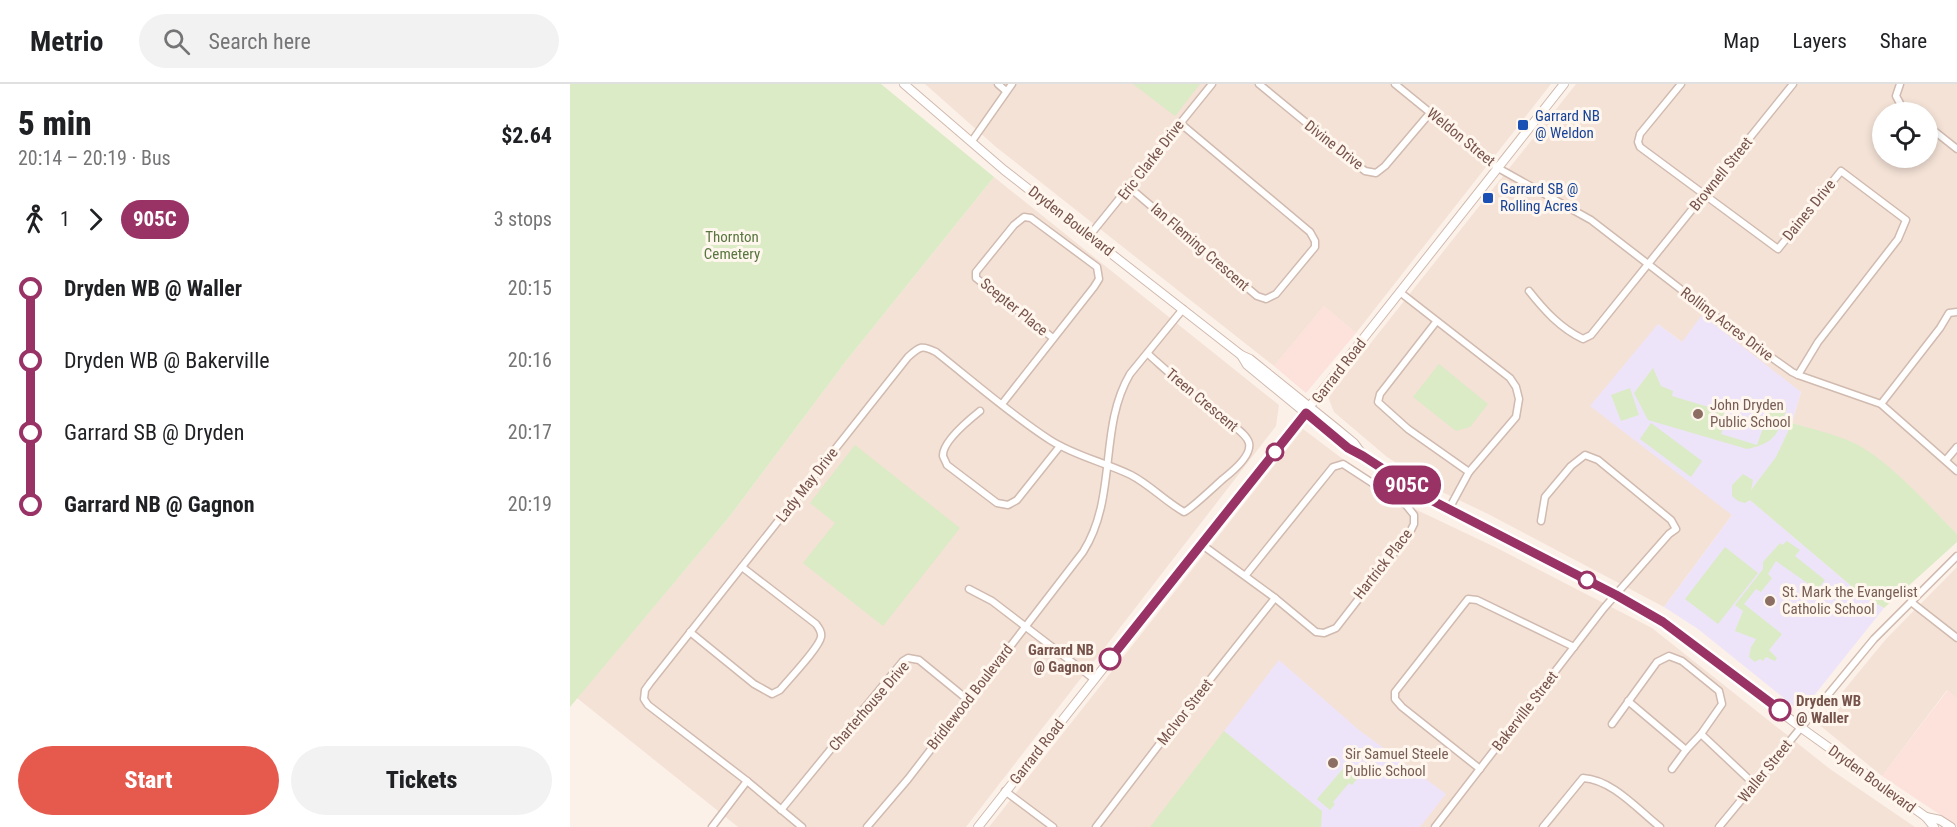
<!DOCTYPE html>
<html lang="en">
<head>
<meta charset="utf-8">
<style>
	body { margin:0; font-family:"Roboto Condensed",sans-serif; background:#f2f2f2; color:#202124; height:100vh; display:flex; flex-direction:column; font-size:22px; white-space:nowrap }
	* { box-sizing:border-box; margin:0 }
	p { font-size:20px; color:#757577 }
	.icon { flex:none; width:33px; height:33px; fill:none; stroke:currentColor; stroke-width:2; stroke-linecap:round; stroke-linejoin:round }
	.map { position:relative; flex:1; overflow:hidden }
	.drawer { display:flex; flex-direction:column; background:#fff; width:570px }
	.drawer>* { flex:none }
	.badge { padding:0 12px; border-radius:20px; font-size:21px; line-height:39px }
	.fabs { position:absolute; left:1302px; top:18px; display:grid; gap:12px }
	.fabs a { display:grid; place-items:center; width:66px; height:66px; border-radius:50%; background:#fff; box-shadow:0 3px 9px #0003; font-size:30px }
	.map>.badge { position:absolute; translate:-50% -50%; box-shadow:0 0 0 3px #fff }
	.legs { display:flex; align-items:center; gap:9px; height:66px; padding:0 18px; font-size:20px }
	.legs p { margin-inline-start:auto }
	.overview { display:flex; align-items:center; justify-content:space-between; height:102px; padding:0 18px }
	h1 { font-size:33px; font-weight:800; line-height:45px }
	.action { display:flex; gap:12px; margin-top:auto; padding:12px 18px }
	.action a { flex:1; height:69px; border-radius:36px; background:#e6594d; color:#fff; font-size:24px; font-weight:800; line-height:69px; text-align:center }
	.action a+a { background:#f2f2f2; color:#202124 }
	ul { padding:0 18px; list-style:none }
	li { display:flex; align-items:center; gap:21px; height:72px; font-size:22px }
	li i { display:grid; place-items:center; width:9px; height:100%; margin:0 8px; background:currentColor }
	li i::after { content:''; width:15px; height:15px; margin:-8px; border:4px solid; border-radius:50%; background:#fff }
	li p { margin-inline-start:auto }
	li:first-child i { background:linear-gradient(#0000 50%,currentColor 0) }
	li:last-child i { background:linear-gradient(currentColor 50%,#0000 0) }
	header { display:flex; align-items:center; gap:36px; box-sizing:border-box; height:84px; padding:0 30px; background:#fff; border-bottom:2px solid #e0e0e0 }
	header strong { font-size:28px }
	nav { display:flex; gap:33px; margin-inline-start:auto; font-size:21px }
	.search { width:420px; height:54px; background:#f2f2f2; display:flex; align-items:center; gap:15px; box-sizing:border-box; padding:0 21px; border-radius:33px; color:#757577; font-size:22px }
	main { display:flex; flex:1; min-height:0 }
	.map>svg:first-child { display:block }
	.residential { fill:#f4e2d6; fill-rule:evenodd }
	.commercial { fill:#fde1db }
	.education { fill:#eee4f9 }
	.green { fill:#daebc5 }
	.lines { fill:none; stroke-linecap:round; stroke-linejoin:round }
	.minor-casing { stroke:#d1baaf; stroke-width:9 }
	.tertiary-casing { stroke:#d1baaf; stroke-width:10 }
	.minor { stroke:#fff; stroke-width:6 }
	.tertiary { stroke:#fff; stroke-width:8 }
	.line-1-casing { stroke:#fff; stroke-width:14 }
	.line-1 { stroke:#936; stroke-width:9 }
	.transit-dot { fill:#1a4fb4; stroke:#fff6ee; stroke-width:2 }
	.education-dot { fill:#8d6e63; stroke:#fff6ee; stroke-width:2 }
	.stop-1-dot { fill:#fff; stroke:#936; stroke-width:3 }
	.labels { text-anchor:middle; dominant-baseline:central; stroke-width:6; stroke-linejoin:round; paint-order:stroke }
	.transit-label { font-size:15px; fill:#164399; stroke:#fff6ee; text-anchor:start }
	.street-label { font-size:15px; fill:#77544b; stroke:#fff6ee }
	.park-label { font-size:15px; fill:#587740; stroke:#fff6ee }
	.education-label { font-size:15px; fill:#785e54; stroke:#fff6ee; text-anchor:start }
	.stop-label { font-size:15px; font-weight:bold; fill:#77544b; stroke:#fff6ee; text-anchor:end }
</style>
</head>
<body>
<header>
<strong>Metrio</strong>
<div class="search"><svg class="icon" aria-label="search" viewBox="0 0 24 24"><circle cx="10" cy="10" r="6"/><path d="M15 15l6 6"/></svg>Search here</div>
<nav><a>Map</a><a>Layers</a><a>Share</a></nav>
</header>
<main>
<section class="drawer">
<div class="overview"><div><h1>5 min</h1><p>20:14 – 20:19 · Bus</p></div><b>$2.64</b></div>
<div class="legs"><svg class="icon" aria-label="walk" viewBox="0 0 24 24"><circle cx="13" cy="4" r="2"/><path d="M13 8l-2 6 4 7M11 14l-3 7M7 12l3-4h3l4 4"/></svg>1<svg class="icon" aria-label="forward" viewBox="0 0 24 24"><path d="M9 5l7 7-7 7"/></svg><b class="badge" style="background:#936;color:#fff">905C</b><p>3 stops</p></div>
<ul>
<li><i style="color:#936"></i><b>Dryden WB @ Waller</b><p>20:15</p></li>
<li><i style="color:#936"></i><span>Dryden WB @ Bakerville</span><p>20:16</p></li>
<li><i style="color:#936"></i><span>Garrard SB @ Dryden</span><p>20:17</p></li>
<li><i style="color:#936"></i><b>Garrard NB @ Gagnon</b><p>20:19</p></li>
</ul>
<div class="action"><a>Start</a><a>Tickets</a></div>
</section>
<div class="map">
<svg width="1387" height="743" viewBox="0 0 1387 743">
	<rect width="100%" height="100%" fill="#fcf1e8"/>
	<g class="residential">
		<path d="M355 0H981L786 249 754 222 704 282 426 63Z"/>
		<path d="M1006 0H1387V450L1343 406 1282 358 1222 339 1231 308 1112 258 1088 240 1162 431 1094 523 918 430 868 406 817 373 764 328 758 313ZM1312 28H1358V74H1312Z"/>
		<path d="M424 93 709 321 706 342 396 743H168L7 614 160 432 276 277Z"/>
		<path d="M733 345 830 418 927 464 1082 544 1260 685 1345 743H419Z"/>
		<path d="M1387 483V614L1377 606 1312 692 1247 639 1316 555Z"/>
	</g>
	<g class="commercial">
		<path d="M754 222 786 249 736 309 704 282Z"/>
		<path d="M1378 606 1387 614V742L1312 692Z"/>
	</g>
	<g class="education">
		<path d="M1132 231 1231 308 1222 339 1207 373 1176 412 1292 511 1314 524 1231 628 1128 545 1094 523 1162 431 1020 322 1088 240 1112 258Z"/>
		<path d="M709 576 789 646 876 710 850 743H751V727L654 647Z"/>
	</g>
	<g class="green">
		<path d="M0 0H311L424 93 276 277 160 432 0 623Z"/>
		<path d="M563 0H630L605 32Z"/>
		<path d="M869 280 918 320 900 343 886 347 843 313Z"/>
		<path d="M1083 284 1091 302 1103 307 1102 312 1155 328 1151 336 1156 338 1151 350 1187 361 1202 319 1217 324C1208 349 1206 359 1177 365L1078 336 1064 309Z"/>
		<path d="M1060 304 1069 331 1051 337 1041 311Z"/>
		<path d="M1081 339 1132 377 1121 393 1070 355Z"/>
		<path d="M1222 339C1242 345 1265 350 1284 359 1319 376 1359 422 1387 450V458L1314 524 1292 511 1180 416 1175 419 1168 417 1162 412V401L1173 390 1183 396 1181 406 1206 373Z"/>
		<path d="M285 361 390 444 313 542 233 479 265 439 240 419Z"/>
		<path d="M1217 457 1230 466 1225 472 1255 496 1247 506 1206 477 1198 490 1202 494 1191 508 1186 505 1174 520 1212 550 1199 566 1207 574 1205 577 1196 573 1193 577 1190 575 1185 578 1179 573 1181 563 1186 555 1165 547 1173 527 1165 521 1193 485V478L1210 459 1212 461Z"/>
		<path d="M1155 463 1188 489 1148 540 1115 515Z"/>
		<path d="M654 647 752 727 751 743H580Z"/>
		<path d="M778 679 791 690 782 701 779 699 763 718 765 720 760 726 747 715Z"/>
	</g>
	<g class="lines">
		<defs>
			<g id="minor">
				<path d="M428 0 436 7"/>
				<path d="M689 0 795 87 806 89 815 82 860 29"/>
				<path d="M825 0 928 84 1021 136 1170 251 1222 288 1228 291 1311 320 1387 387"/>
				<path d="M1111 0 1070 50 1068 58 1070 63 1208 165 1271 87 1336 136 1328 155 1248 258 1228 291"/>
				<path d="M1330 0 1326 12 1332 23 1339 28"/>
				<path d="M1358 42 1387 65"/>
				<path d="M402 57 442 0"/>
				<path d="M560 104 687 212 696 215 706 210 745 163V157L740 148 610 39"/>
				<path d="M520 151 642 0"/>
				<path d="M959 207C974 226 990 244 1013 255L1021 251 1223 0"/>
				<path d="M831 209 940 294 946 303 949 315 946 333 899 388 879 425"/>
				<path d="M866 238 810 310 808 318 838 345 899 388"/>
				<path d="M432 320 524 203 529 195 527 183 461 134 454 133 444 141 406 188V194L483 254"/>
				<path d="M1311 320 1370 244 1379 229 1387 228"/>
				<path d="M410 327C400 335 372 358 373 372 374 375 376 378 377 381L427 419 438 421 447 416 490 362"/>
				<path d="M1376 376 1387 363"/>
				<path d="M631 460 705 514 746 548 754 549 766 544 839 450 844 440V431L836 421 773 380 763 383 675 492"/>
				<path d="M399 505 422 517 524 595"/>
				<path d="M1341 518 1387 554"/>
				<path d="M120 548 184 600 202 610 210 606C218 596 249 564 251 553 252 548 249 544 246 540L172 483"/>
				<path d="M1058 617 1116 666"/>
				<path d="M1042 640 1087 578 1099 572 1112 577 1149 607 1152 620 1131 650 1116 666 1102 685"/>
				<path d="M1131 650 1184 700"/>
				<path d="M910 685 832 623 825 615V608L898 515 907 516 1004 563"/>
				<path d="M435 707 483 743"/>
				<path d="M211 726 333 577 338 574 349 576 398 616"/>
				<path d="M142 743 177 697"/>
				<path d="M232 743 177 697 78 621 74 615 75 606 80 599 338 273C350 262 352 261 366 268 404 298 440 330 480 356 505 372 534 378 561 391 580 401 595 417 614 428 620 426 646 401 653 395 662 388 682 372 679 359 677 351 666 344 660 339 631 318 605 294 578 270"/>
				<path d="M297 743 338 695 513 468C548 413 528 344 560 290L613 225"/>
				<path d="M526 743 611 632 705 514"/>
				<path d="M865 743 1034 524 1099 450 1106 445 1101 436 1028 376 1015 371 1001 382 975 413 971 437"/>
				<path d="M973 743 1013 694C1043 696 1067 725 1090 743"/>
				<path d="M1149 743 1304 555 1387 472"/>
			</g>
			<g id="tertiary">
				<path d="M334 0 434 86 671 271 680 275 767 345 784 359 792 370"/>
				<path d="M671 271 677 281 778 364 793 372 861 416 1046 511 1093 538 1237 648 1356 733 1364 743"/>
				<path d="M1356 733 1370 736 1381 743"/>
				<path d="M408 743 994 0"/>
			</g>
		</defs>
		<use href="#minor" class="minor-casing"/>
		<use href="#tertiary" class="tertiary-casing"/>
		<use href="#minor" class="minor"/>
		<use href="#tertiary" class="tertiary"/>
	</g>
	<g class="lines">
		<defs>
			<path id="line-1" d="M540 575 736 329 778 364 793 372 861 416 1046 511 1093 538 1210 626"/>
		</defs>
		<use href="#line-1" class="line-1-casing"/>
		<use href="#line-1" class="line-1"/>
	</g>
	<g class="transit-dot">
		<rect x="947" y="35" width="12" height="12" rx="3"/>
		<rect x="912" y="108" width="12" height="12" rx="3"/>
	</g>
	<g class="education-dot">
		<circle cx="1128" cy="330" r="6"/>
		<circle cx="1200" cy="517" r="6"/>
		<circle cx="763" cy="679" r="6"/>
	</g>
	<g class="stop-1-dot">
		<circle cx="705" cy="368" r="8"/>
		<circle cx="1017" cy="496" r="8"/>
		<circle cx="540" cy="575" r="10"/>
		<circle cx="1210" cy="626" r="10"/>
	</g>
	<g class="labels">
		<g class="transit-label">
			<text x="965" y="32">Garrard NB<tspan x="965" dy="17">@ Weldon</tspan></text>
			<text x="930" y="105">Garrard SB @<tspan x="930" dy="17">Rolling Acres</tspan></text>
		</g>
		<g class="street-label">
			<text transform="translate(891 53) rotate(39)">Weldon Street</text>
			<text transform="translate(764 61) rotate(38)">Divine Drive</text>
			<text transform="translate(581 76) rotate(-52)">Eric Clarke Drive</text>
			<text transform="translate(1151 90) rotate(-51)">Brownell Street</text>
			<text transform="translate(1239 126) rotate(-51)">Daines Drive</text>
			<text transform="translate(501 137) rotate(38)">Dryden Boulevard</text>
			<text transform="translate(630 163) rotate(41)">Ian Fleming Crescent</text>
			<text transform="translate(444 223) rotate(39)">Scepter Place</text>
			<text transform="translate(1157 240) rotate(37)">Rolling Acres Drive</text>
			<text transform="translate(769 287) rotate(-52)">Garrard Road</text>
			<text transform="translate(632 316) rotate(40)">Treen Crescent</text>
			<text transform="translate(237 401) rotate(-52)">Lady May Drive</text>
			<text transform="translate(813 480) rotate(-52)">Hartrick Place</text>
			<text transform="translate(400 613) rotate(-52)">Bridlewood Boulevard</text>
			<text transform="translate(299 622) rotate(-49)">Charterhouse Drive</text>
			<text transform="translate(955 627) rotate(-52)">Bakerville Street</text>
			<text transform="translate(615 628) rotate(-52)">McIvor Street</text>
			<text transform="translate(467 668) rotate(-52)">Garrard Road</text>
			<text transform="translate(1195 687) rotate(-51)">Waller Street</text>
			<text transform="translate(1302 695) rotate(36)">Dryden Boulevard</text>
		</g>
		<g class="park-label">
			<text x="162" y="153">Thornton<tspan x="162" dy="17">Cemetery</tspan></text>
		</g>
		<g class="education-label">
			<text x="1140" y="321">John Dryden<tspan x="1140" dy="17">Public School</tspan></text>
			<text x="1212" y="508">St. Mark the Evangelist<tspan x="1212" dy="17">Catholic School</tspan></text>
			<text x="775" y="670">Sir Samuel Steele<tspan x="775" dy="17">Public School</tspan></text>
		</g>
		<g class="stop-label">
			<text x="524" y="566">Garrard NB<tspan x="524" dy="17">@ Gagnon</tspan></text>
			<text x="1226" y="617" text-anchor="start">Dryden WB<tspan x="1226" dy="17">@ Waller</tspan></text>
		</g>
	</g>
</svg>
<div class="fabs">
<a><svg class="icon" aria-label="locate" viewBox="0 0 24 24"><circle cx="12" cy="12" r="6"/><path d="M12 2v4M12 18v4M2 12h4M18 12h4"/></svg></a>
</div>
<b class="badge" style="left:837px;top:401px;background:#936;color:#fff">905C</b>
</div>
</main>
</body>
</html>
